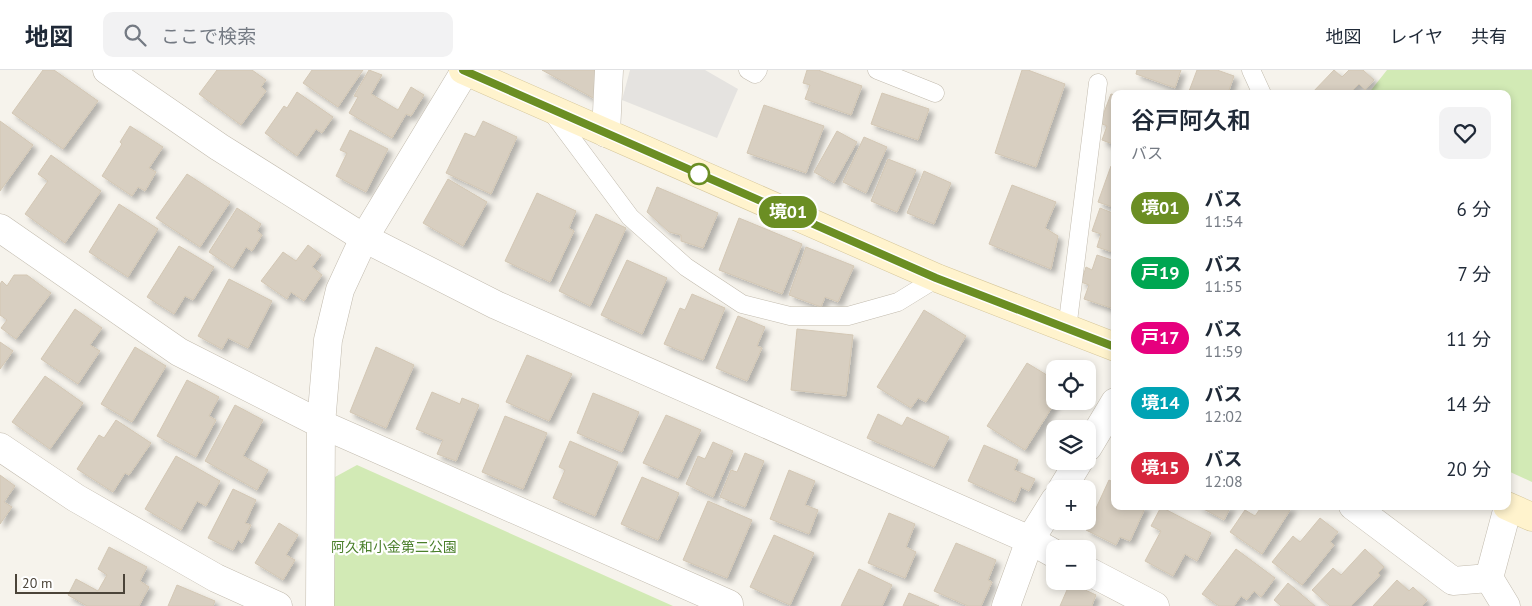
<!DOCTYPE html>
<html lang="ja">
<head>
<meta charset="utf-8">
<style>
	body { margin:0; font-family:"PT Sans","Noto Sans JP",sans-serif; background:#f2f2f3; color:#1f2937; height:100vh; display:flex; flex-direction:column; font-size:19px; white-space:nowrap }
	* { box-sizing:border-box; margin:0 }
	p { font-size:16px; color:#747a83 }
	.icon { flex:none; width:28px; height:28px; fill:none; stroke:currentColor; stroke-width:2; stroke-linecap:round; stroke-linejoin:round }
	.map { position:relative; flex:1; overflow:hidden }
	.side { position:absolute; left:1111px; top:20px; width:400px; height:420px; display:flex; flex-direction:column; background:#fff; border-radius:10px; box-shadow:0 2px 8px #0003 }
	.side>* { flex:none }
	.badge { padding:0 10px; border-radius:16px; font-size:18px; line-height:32px }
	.controls { position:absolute; left:1046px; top:290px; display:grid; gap:10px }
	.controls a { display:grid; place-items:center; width:50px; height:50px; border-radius:10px; background:#fff; box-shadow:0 2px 8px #0003; font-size:25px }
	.scale { position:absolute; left:15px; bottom:12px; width:110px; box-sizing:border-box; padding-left:5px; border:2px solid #4b4439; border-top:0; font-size:14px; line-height:18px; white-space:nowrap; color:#4b4439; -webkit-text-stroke:4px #fff; paint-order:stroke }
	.map>.badge { position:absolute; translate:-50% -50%; box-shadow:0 0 0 2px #fff }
	.round { display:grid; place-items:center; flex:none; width:52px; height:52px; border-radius:10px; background:#f2f2f3 }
	.head { display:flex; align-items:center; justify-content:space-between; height:85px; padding:0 20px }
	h1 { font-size:24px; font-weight:600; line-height:38px }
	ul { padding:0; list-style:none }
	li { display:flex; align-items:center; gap:15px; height:65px; padding:0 20px }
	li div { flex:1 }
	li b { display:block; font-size:19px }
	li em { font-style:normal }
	li .badge { min-width:55px; font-weight:700; text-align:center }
	header { display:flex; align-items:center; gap:30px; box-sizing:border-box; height:70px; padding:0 25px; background:#fff; border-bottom:1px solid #e0e1e3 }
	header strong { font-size:24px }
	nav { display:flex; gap:28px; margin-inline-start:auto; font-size:18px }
	.search { width:350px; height:45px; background:#f2f2f3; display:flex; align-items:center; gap:12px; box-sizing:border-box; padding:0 18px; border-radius:10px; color:#747a83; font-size:19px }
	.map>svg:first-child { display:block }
	.green { fill:#d2eab5 }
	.parking { fill:#e5e3e0 }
	.building { fill:#d8cfc1; stroke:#d3c7b4; filter:url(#shadow) }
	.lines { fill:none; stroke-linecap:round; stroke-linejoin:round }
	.service-casing { stroke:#c2bbae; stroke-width:19 }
	.minor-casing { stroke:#c2bbae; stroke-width:29 }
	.tertiary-casing { stroke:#c2bbae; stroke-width:29 }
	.secondary-casing { stroke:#d6c79b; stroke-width:29 }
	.service { stroke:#fff; stroke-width:18 }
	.minor { stroke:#fff; stroke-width:28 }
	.tertiary { stroke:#fff; stroke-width:28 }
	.secondary { stroke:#fff3cd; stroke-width:28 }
	.line-casing { stroke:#fff; stroke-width:11 }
	.line { stroke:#6b8e23; stroke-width:8 }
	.stop-dot { fill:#fff; stroke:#6b8e23; stroke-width:2.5 }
	.labels { text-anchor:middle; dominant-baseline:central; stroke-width:4.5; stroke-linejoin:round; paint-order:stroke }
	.park-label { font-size:14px; fill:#4a7f2a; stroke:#fff }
</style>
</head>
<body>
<header>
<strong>地図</strong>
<div class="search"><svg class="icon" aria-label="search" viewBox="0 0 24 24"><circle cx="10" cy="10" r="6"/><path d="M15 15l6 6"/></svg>ここで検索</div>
<nav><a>地図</a><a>レイヤ</a><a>共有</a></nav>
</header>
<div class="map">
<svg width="1532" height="536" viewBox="0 0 1532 536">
	<defs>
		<filter id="shadow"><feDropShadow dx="4.5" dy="4.5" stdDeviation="2.5" flood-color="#0004"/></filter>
	</defs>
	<rect width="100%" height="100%" fill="#f6f3ec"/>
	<g class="green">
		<path d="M1387 0H1532V412L1508 401V24H1368Z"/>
		<path d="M357 395 673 536H334L335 407Z"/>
	</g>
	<path class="parking" d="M630 0H705L738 19 717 68 622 30Z"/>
	<g class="building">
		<path d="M43 0H54L98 31 63 79 12 43Z"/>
		<path d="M217 0H252L266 10 261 17 266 21 241 55 199 24Z"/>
		<path d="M312 0H363L338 37 303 13Z"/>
		<path d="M369 0 382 5 371 24 398 40 411 17 424 25 411 46 406 44 392 68 349 43 358 27 354 26Z"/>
		<path d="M542 0H599L595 29Z"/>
		<path d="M807 0H818L862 16 851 45 805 29 810 15 803 13Z"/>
		<path d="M1022 0H1028L1065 14 1036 97 995 83Z"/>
		<path d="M1137 0H1181L1175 18 1136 4Z"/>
		<path d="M1197 0H1217L1234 6 1228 23 1231 24H1188Z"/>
		<path d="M1334 0 1342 7 1349 0H1363L1374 10 1365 20 1359 14 1349 24H1311Z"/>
		<path d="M297 22 333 47 322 63 316 59 297 86 265 63 284 36 287 38Z"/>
		<path d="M882 23 929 39 918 70 871 54Z"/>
		<path d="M1111 24 1115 25V75L1102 70 1107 56 1100 53Z"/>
		<path d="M764 35 824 56 806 103 747 83Z"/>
		<path d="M0 51 33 75 0 121Z"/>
		<path d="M483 51 517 67 491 124 446 103 465 63 475 67Z"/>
		<path d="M130 56 163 77 149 98 156 102 145 121 138 117 132 126 102 106 122 74 120 72Z"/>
		<path d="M350 60 388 79 366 122 336 106 347 83 340 80Z"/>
		<path d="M837 61 857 72 834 113 814 102Z"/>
		<path d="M864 67 887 77 866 123 843 112Z"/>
		<path d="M51 85 101 121 65 173 25 144 48 111 38 104Z"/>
		<path d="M888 89 916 100 897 142 871 131Z"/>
		<path d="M1111 96 1115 98V138L1098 132Z"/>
		<path d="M924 101 951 113 934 154 907 143Z"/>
		<path d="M187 104 230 132 200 177 156 148Z"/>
		<path d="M448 109 487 132 463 176 423 153Z"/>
		<path d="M1012 115 1056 132 1045 158 1058 166 1051 199 989 174Z"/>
		<path d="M657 117 718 143 703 178 681 171V165L669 162 647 142Z"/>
		<path d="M537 123 576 141 569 158 574 161 550 212 505 191Z"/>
		<path d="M119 134 158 159 128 207 89 182Z"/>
		<path d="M237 138 261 154 257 161 262 165 252 181 246 177 233 198 209 182Z"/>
		<path d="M1100 138 1115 144V183L1097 177 1101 164 1092 161Z"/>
		<path d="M596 144 626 158 590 236 559 221Z"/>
		<path d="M739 148 802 174 782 224 719 200Z"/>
		<path d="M308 175 321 185 312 197 322 205 304 231 291 222 287 229 261 211 283 182 296 191Z"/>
		<path d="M179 176 214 197 193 230 185 226 174 244 147 227Z"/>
		<path d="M806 177 854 196 838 232 825 227 821 237 789 225Z"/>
		<path d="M1097 185 1115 191 1114 239 1084 229 1089 215 1081 212 1086 197 1092 200Z"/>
		<path d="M627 190 667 208 642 264 601 245Z"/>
		<path d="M14 205H27L51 223 16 269 1 258 7 250 0 245V214L2 211 7 216Z"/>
		<path d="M229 209 272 231 248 278 228 268 222 279 198 266Z"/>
		<path d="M692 224 725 238 703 290 664 274 680 238 685 240Z"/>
		<path d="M75 239 102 258 90 275 100 281 78 314 41 289Z"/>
		<path d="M924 240 966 266 926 332 918 328 911 338 877 317Z"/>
		<path d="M738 246 765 257 757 276 762 278 747 311 716 298Z"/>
		<path d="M797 259 853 265 846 326 791 320Z"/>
		<path d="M0 272 13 281 0 299Z"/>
		<path d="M135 277 166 296 132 352 101 334Z"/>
		<path d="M376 277 414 295 386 358 350 342Z"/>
		<path d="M527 285 572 304 549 351 506 332Z"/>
		<path d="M1027 293 1055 310V331H1056L1025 380 987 356Z"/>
		<path d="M45 306 83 333 50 379 12 352Z"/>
		<path d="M187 310 219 327 209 346 216 350 196 387 157 366Z"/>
		<path d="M432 322 460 334 462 328 479 335 456 391 437 384 443 370 416 359Z"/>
		<path d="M593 323 639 342 622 382 577 363Z"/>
		<path d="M235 335 263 350 243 386 268 400 257 420 205 391Z"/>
		<path d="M878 344 902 356 907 347 949 367 934 397 867 368Z"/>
		<path d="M666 345 701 360 678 408 643 393Z"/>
		<path d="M505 346 547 363 523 419 482 402Z"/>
		<path d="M116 350 151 373 129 405 125 403 113 422 77 399 99 365 104 368Z"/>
		<path d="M570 371 618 392 595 446 553 428 565 400 559 397Z"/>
		<path d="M713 372 733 381 713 427 686 414 698 386 705 389Z"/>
		<path d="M984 375 1018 390 1014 400 1035 409 1029 421 1021 417 1015 432 968 411Z"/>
		<path d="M745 383 764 391 745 437 720 427 731 400 737 402Z"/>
		<path d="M176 386 220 411 206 436 197 431 181 460 145 439Z"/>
		<path d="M789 400 815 411 805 435 818 440 809 464 770 449Z"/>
		<path d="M0 405 15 416 4 432 12 437 0 454Z"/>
		<path d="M642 407 679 423 658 470 621 454Z"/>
		<path d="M1109 410 1115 413V436H1146L1130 471 1120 467 1116 475 1086 460Z"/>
		<path d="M233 419 256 430 245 453 251 455 242 473 238 470 233 480 208 468Z"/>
		<path d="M708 431 752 450 727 508 683 490Z"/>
		<path d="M1198 436H1231L1224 450Z"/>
		<path d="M1262 436 1292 437 1262 484 1230 462 1245 440 1255 446Z"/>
		<path d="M1161 437 1211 463 1197 491 1185 484 1173 506 1145 491 1161 461 1151 456Z"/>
		<path d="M889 443 915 454 906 477 916 482 905 508 868 493Z"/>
		<path d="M1320 448 1338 462 1330 472 1334 475 1302 515 1272 492 1293 466 1300 472Z"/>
		<path d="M279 453 298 465 286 485 295 490 283 510 255 493Z"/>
		<path d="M774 465 814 483 790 535 750 517Z"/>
		<path d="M956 473 996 490 988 510 992 512 981 536H968L934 521Z"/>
		<path d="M109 477 147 497 140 511 149 517 139 536H87L68 525 76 509 98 521 107 505 98 499Z"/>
		<path d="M1236 479 1275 508 1261 527 1254 521 1247 530 1241 526 1234 536H1219L1202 524Z"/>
		<path d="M1365 479 1384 497 1378 503 1380 505 1351 536H1330L1312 520 1333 498 1341 505Z"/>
		<path d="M859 499 892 515 882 536H841Z"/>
		<path d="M1397 510 1409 521 1413 517 1427 530 1422 536H1373Z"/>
		<path d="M1070 513 1096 525 1092 535 1093 536H1060Z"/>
		<path d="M1288 513 1315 536H1281L1274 530Z"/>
		<path d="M177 515 215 531 213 536H168Z"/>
		<path d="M909 523 939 536H903Z"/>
	</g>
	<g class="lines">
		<defs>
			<g id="service">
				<path d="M748 0 755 4 758 0"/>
				<path d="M877 0 935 23"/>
				<path d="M1251 0 1262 24"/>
				<path d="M551 41 630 147 686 197 742 234 790 246H848L898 232 937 208"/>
				<path d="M1067 259 1098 13"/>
			</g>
			<g id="minor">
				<path d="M606 63 609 0"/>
				<path d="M0 158 179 282 321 354 729 534V536"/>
				<path d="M0 377 76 428 216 508 278 536"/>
				<path d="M1088 377 1115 332"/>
				<path d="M1062 419 1079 391"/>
				<path d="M1353 436 1453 511 1489 508"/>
				<path d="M320 536 321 354 328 270 340 220 364 168 465 1"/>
				<path d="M1006 536 1030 470 1055 430"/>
			</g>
			<g id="tertiary">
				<path d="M107 0 219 77 364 168 496 235 1030 470 1055 484"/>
				<path d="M1088 501 1155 536"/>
				<path d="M1506 536 1489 508 1508 437"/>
			</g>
			<g id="secondary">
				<path d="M463 0 937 208 1115 277"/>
				<path d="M1507 436 1532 447"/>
			</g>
		</defs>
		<use href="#service" class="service-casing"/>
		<use href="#minor" class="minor-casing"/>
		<use href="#tertiary" class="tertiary-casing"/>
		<use href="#secondary" class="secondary-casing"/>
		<use href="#service" class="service"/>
		<use href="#minor" class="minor"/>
		<use href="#tertiary" class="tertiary"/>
		<use href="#secondary" class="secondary"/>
	</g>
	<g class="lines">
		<defs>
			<path id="line" d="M463 0 936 208 1115 277"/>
		</defs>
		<use href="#line" class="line-casing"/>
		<use href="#line" class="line"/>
	</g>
	<circle class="stop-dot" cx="699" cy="104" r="10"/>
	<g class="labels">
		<g class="park-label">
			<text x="394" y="477">阿久和小金第二公園</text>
		</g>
	</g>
</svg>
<div class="controls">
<a><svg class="icon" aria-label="locate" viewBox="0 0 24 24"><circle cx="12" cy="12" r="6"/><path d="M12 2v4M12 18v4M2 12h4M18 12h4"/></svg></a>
<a><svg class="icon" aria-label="layers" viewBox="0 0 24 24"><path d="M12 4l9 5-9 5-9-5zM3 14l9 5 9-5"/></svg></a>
<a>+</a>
<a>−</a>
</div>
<div class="scale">20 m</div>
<b class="badge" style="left:788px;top:142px;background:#6b8e23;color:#fff">境01</b>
<section class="side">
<div class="head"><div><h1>谷戸阿久和</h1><p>バス</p></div><a class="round"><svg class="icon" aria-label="heart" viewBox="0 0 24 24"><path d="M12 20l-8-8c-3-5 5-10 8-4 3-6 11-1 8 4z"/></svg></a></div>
<ul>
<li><span class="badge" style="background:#6b8e23;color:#fff">境01</span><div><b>バス</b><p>11:54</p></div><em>6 分</em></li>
<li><span class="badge" style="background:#00a651;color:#fff">戸19</span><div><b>バス</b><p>11:55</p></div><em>7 分</em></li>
<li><span class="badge" style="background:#e6007e;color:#fff">戸17</span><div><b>バス</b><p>11:59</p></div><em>11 分</em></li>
<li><span class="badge" style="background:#00a3b4;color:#fff">境14</span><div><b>バス</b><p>12:02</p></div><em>14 分</em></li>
<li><span class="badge" style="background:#d7263d;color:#fff">境15</span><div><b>バス</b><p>12:08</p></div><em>20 分</em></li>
</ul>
</section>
</div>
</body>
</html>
